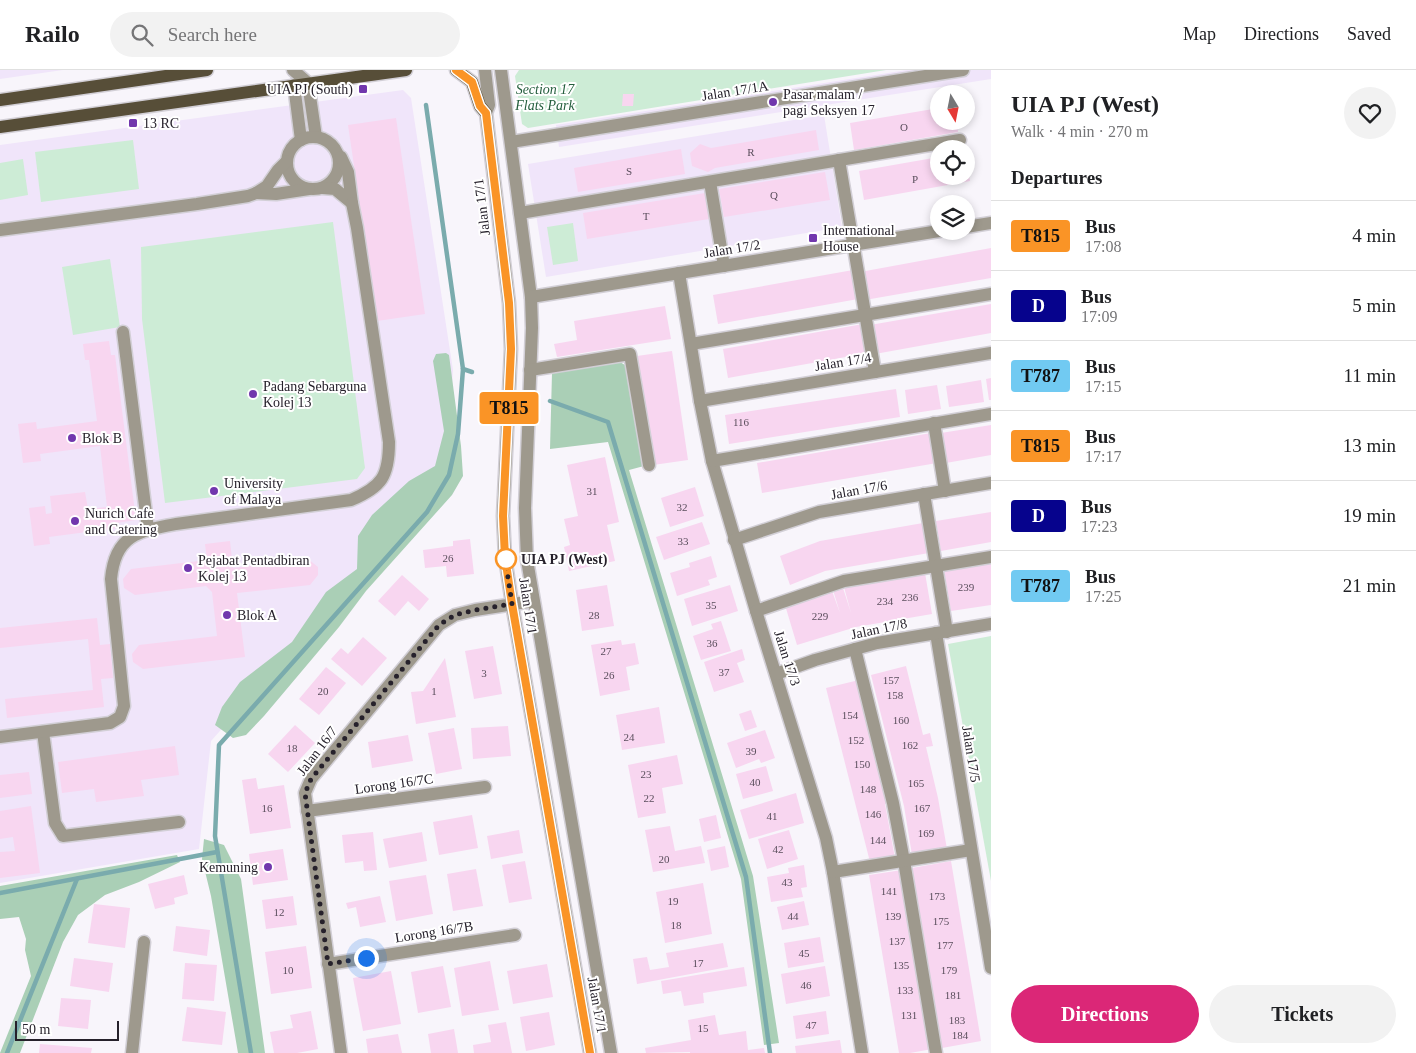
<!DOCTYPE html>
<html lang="en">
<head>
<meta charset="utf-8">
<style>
	body { margin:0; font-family:"Times New Roman",serif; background:#f2f2f2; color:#202124; height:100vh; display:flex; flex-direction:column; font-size:19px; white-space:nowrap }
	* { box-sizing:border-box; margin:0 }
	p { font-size:16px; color:#757577 }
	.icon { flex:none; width:28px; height:28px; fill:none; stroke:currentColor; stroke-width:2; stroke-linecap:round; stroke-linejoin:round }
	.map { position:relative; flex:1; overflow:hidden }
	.sheet { display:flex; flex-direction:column; background:#fff; width:425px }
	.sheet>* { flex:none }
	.badge { padding:0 10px; border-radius:4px; font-size:18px; line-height:32px }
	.needle { width:32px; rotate:170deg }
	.controls { position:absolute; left:930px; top:15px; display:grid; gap:10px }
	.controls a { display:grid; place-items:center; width:45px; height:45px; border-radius:50%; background:#fff; box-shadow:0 2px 8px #0003; font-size:25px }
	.scale { position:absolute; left:15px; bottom:12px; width:104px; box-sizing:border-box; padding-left:5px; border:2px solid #26212b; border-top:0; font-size:14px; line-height:18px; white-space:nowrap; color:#26212b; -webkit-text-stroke:4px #fff; paint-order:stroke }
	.you { position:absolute; width:25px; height:25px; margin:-12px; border:4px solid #fff; border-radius:50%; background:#1a73e8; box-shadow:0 0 0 8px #1a73e833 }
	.map>.badge { position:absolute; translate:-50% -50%; box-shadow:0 0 0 2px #fff }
	h2 { padding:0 20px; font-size:19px; line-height:45px }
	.round { display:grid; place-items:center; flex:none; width:52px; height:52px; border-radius:26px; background:#f2f2f2 }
	.overview { display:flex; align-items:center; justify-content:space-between; height:85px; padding:0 20px }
	h1 { font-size:24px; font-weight:800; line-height:38px }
	.action { display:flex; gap:10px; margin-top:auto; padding:10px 20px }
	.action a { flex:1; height:58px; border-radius:30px; background:#db2777; color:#fff; font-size:20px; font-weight:800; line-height:58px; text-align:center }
	.action a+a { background:#f2f2f2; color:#202124 }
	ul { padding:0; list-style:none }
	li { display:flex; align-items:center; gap:15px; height:70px; padding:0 20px; border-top:1px solid #e0e0e0 }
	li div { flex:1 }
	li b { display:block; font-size:19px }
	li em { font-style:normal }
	li .badge { min-width:55px; font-weight:700; text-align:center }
	header { display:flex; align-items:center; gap:30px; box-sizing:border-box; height:70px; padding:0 25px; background:#fff; border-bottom:1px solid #e0e0e0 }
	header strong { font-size:24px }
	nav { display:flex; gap:28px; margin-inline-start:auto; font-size:18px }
	.search { width:350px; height:45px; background:#f2f2f2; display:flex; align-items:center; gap:12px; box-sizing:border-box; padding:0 18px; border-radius:28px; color:#757577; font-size:19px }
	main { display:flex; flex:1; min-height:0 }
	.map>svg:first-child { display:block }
	.built { fill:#f0e5fa }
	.green { fill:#cdecd6 }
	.forest { fill:#aacfb6 }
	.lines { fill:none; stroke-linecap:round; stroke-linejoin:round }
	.stream { stroke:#7aabad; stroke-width:4.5 }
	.building { fill:#f8d6f0 }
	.minor-casing { stroke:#d2cfd6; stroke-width:15 }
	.major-casing { stroke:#d2cfd6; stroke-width:15 }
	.minor { stroke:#9e998d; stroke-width:12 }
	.major { stroke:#574e38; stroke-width:12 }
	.line-casing { stroke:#fff; stroke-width:11 }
	.line { stroke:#fa9426; stroke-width:8 }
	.walk { stroke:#26212b; stroke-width:5; stroke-dasharray:0 9 }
	.poi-dot { fill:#7137ad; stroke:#fff; stroke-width:2 }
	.stop-dot { fill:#fff; stroke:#fa9426; stroke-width:2.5 }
	.labels { text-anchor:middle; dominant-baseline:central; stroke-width:4; stroke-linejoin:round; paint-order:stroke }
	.number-label { font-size:11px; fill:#5a4e5c }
	.poi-label { font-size:14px; fill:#26212b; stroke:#fff; text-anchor:start }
	.park-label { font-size:14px; font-style:italic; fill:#245e3d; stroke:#fff }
	.street-label { font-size:14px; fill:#26212b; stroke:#fff }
	.stop-label { font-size:14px; font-weight:bold; fill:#26212b; stroke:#fff; text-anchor:start }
</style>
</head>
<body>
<header>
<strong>Railo</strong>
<div class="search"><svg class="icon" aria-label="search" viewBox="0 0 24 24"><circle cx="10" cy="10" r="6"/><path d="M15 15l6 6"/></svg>Search here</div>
<nav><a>Map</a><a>Directions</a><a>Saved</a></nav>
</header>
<main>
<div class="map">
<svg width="991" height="983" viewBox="0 0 991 983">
	<rect width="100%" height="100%" fill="#f8f5fb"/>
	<g class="built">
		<path d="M0 0H63L0 9Z"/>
		<path d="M907 0H991V9L559 77 556 55Z"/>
		<path d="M403 20 411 28 453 300 449 364 418 439 211 671 199 779 0 813V75Z"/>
		<path d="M824 45 842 157 546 207 528 94Z"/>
	</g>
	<g class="green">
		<path d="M519 0H886L528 58 522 54 515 6Z"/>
		<path d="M133 70 139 119 41 132 35 82Z"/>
		<path d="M23 89 28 125 0 130V93Z"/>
		<path d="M333 152 365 398 357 409 165 433 142 249 141 177Z"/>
		<path d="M573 153 578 191 553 195 547 157Z"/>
		<path d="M110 189 120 257 73 265 62 197Z"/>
		<path d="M991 566V811L948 574Z"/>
	</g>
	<g class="forest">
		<path d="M446 283 449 285 461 376 463 406 452 425 366 521 339 557 264 646 246 665 233 668 215 655 222 637 240 612 292 572 326 522 357 499 358 466 372 445 409 411 435 396 444 361 433 291 436 284Z"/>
		<path d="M620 292 628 297 644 396 629 400 753 806 779 973 764 975 741 809 608 372 550 379 552 303Z"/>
		<path d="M204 769 224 775 241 809 265 983H238L211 826 202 789Z"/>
		<path d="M177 785 180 792 139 812 105 825 78 845 63 872 20 983H0L31 906 25 880 26 869 19 847 0 849V816Z"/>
	</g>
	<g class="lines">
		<g class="stream">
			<path d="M463 299 472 302"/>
			<path d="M550 331 608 352 746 807 770 983"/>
			<path d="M0 823 217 782"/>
			<path d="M7 983 77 809"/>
			<path d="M251 983 215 766 219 675 427 442 449 405 458 364 463 299 426 35"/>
		</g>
	</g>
	<g class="building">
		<path d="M623 24H634L633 36H622Z"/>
		<path d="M939 38V51H957L958 62 854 80 850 53Z"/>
		<path d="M396 48 425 244 377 251 348 55Z"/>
		<path d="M816 60 819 80 715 98 708 102 692 96 690 83 700 74 711 78Z"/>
		<path d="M681 79 685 104 578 122 574 98Z"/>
		<path d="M939 87V106H966L967 94 970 111 864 130 859 101Z"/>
		<path d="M825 102 830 130 724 147 719 119Z"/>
		<path d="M705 123 709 149 587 169 583 143Z"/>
		<path d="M991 178V208L865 230 860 202Z"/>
		<path d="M853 200 858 229 718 254 713 225Z"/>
		<path d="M991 234V263L875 284 870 255Z"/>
		<path d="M665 236 671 269 557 287 554 274 577 270 574 251Z"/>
		<path d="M863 254 868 283 728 308 723 279Z"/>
		<path d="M109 271 111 285H115L136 450 116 453 117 458 49 467 50 474 34 476 29 438 45 436 46 444 52 443 50 426 85 422 88 439 107 437 100 376 40 384 41 391 23 393 18 354 36 352 37 359 97 351 89 290H85L83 274Z"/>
		<path d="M672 281 688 390 653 395 637 286Z"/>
		<path d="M991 308V330H989L986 309Z"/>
		<path d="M981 310 984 332 949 337 946 316Z"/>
		<path d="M937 315 941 339 908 344 905 320Z"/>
		<path d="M896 319 900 347 729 374 725 345Z"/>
		<path d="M991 355V385L946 393 941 363Z"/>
		<path d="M931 363 937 393 762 423 757 393Z"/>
		<path d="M605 387 619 452 607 455 615 491 569 501 564 477 570 475 564 449 578 446 567 395Z"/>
		<path d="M695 417 704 446 670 457 661 428Z"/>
		<path d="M991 442V472L941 481 936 451Z"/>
		<path d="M702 452 710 474 664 490 656 467Z"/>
		<path d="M923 453 929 483 825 501 790 515 780 486 820 471Z"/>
		<path d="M470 469 474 504 447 507 446 496 425 498 423 480 453 476V471Z"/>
		<path d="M230 471 233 498 308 489 318 497V505L310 515 237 523 245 587 143 599 133 592 132 584 139 575 217 566 212 522 206 516 135 525 124 518 123 509 131 499 207 490 205 474Z"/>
		<path d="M711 486 717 507 708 510 710 515 677 526 670 503 690 497 689 493Z"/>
		<path d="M991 492V535L951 541 944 500Z"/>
		<path d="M925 503 932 544 856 557 797 575 785 535 832 521 840 543 833 520 843 518 851 543 844 517Z"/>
		<path d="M402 505 429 529 419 541 408 531 395 546 378 531Z"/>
		<path d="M607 515 614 556 582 561 576 520Z"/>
		<path d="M730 515 738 541 692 556 684 529Z"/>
		<path d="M97 548 100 575 110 574 113 608 101 609 104 637 7 648 5 629 93 620 88 569 0 578V558Z"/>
		<path d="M721 551 731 581 701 590 693 566 713 559 711 554Z"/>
		<path d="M363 567 387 588 362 616 331 589 341 578 348 584Z"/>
		<path d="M621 570 622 575 635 573 639 594 626 597 630 620 600 626 591 575Z"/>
		<path d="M493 576 502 624 474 629 465 581Z"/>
		<path d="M742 579 745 590 737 593 744 612 714 622 704 592Z"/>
		<path d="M445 588 456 647 416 654 411 622 423 621Z"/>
		<path d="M906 596 923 665 930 663 933 676 926 677 938 728 947 779 912 785 904 736 871 605Z"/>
		<path d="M326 597 346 613 319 645 299 629Z"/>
		<path d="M859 610 889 734H885L895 788 870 792 826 618Z"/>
		<path d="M659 637 665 673 622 680 616 645Z"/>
		<path d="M751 640 757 657 745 661 739 644Z"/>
		<path d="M295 655 315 673 288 702 268 684Z"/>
		<path d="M508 656 511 686 473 689 471 658Z"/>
		<path d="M454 658 462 699 436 704 428 663Z"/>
		<path d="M765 660 775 688 761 693 759 689 736 698 727 673Z"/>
		<path d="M408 665 413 691 372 698 368 672Z"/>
		<path d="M175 676 179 705 141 710 144 726 96 732 94 719 62 723 58 692Z"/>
		<path d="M677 685 683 714 662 718 666 743 638 748 628 695Z"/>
		<path d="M766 696 773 721 743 729 736 704Z"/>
		<path d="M29 702 32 724 0 728V705Z"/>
		<path d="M256 708 258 719 284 715 291 758 250 764 242 710Z"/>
		<path d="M796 723 804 753 749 769 740 740Z"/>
		<path d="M31 736 40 803 0 808V782L15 781 13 767 0 769V741Z"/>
		<path d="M472 745 478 778 439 785 433 752Z"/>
		<path d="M716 745 721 768 704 772 699 749Z"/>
		<path d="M670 756 675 781 701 776 705 793 653 802 645 760Z"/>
		<path d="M519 760 523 783 491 789 487 766Z"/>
		<path d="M789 760 798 789 767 799 758 769Z"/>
		<path d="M373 762 377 800 364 801 363 791 345 793 342 765Z"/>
		<path d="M422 762 427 791 389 798 383 769Z"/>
		<path d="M725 776 729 797 711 801 707 780Z"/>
		<path d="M283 779 288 810 253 815 249 784Z"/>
		<path d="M525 791 532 829 509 833 502 795Z"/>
		<path d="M951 791 981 971 942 978 912 798Z"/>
		<path d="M804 795 807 817 801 818 803 827 771 832 767 807 789 803 788 798Z"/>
		<path d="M476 799 483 836 453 841 447 804Z"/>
		<path d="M902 800 932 979 910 983H899L869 805Z"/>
		<path d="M184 805 188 824 174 828 175 834 155 839 148 814Z"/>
		<path d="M426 805 433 844 396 851 389 811Z"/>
		<path d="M703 813 712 864 665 873 656 822Z"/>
		<path d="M293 826 297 855 266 859 262 830Z"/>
		<path d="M380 826 386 852 360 857 356 837 348 839 346 833Z"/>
		<path d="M804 831 809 855 782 860 777 837Z"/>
		<path d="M94 834 130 838 125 878 88 873Z"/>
		<path d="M176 856 210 860 207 886 173 881Z"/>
		<path d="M820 867 824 892 788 898 784 873Z"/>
		<path d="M723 873 728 897 637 914 633 889 647 887 650 900 669 897 666 883Z"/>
		<path d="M306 876 312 918 271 924 265 882Z"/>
		<path d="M74 888 113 893 109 922 70 916Z"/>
		<path d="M490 891 499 940 462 946 454 898Z"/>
		<path d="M185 893 217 895 214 931 182 929Z"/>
		<path d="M547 894 553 927 513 934 507 901Z"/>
		<path d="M443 896 451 937 418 943 411 902Z"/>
		<path d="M825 896 830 926 786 934 781 904Z"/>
		<path d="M744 897 747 916 703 923 704 933 684 936 681 921 663 924 661 911Z"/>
		<path d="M391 901 401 954 363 961 353 908Z"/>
		<path d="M61 928 91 930 88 959 58 956Z"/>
		<path d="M187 937 226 942 222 975 182 971Z"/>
		<path d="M311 941 318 979 297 983H274L270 962 293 958 290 945Z"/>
		<path d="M826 941 829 964 796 969 793 946Z"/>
		<path d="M549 942 555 975 526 981 520 947Z"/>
		<path d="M715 945 719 965 746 961 748 980 764 978 765 983H690V982L646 983 645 978 691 970 688 950Z"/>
		<path d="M506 952 512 983H474L473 975 491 972 488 955Z"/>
		<path d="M454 959 458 983H431L428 964Z"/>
		<path d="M398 964 402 983H368L366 969Z"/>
		<path d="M840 970 842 983H796L795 976Z"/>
		<path d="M40 974 92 978 91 983H39Z"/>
	</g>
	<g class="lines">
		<defs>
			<g id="minor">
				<path d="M293 0 308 13 316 67"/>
				<path d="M485 0 489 35 486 43 509 233 511 279 503 446 505 487 512 534 590 983"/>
				<path d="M501 0 531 227 532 258 525 438 527 490 611 983"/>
				<path d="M294 15 301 70"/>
				<circle cx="313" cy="93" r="26"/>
				<path d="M511 72 963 0"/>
				<path d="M839 90 875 302"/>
				<path d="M287 91 278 100 267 116 256 123 276 124 309 119"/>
				<path d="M710 112 724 196"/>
				<path d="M323 118 335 119 352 133 348 102 341 87"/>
				<path d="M520 143 960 70"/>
				<path d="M966 157 991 153"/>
				<path d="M0 160 197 134 248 126 256 123"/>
				<path d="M679 203 700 331 712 391 756 541 826 768 833 802 862 983"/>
				<path d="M531 227 939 161"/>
				<path d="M123 262 148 459"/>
				<path d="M691 274 991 224"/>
				<path d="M530 300 630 284 649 395"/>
				<path d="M700 331 991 283"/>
				<path d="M934 353 945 421"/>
				<path d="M712 391 991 344"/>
				<path d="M924 424 947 562"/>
				<path d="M734 470 819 442 991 413"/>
				<path d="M756 541 844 511 991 487"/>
				<path d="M936 563 991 898"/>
				<path d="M855 579 893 733 904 791 936 983"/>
				<path d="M776 604 815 590 877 573 991 554"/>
				<path d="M43 662 55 753 63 766 179 752"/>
				<path d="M0 667 110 653 120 647 124 636 111 509C115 465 138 461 176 454L351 430C382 417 389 406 389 372L357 158 352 133"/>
				<path d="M307 741 485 717"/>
				<path d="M833 802 971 780"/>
				<path d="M328 894 515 865"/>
				<path d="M132 983 144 872"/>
				<path d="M341 983 305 723 311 709 439 555 455 545 475 540 533 531"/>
			</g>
			<g id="major">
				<path d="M456 0 472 12 480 36 486 43"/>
				<path d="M0 30 207 0"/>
				<path d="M0 57 406 0"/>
			</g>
		</defs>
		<use href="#minor" class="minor-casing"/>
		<use href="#major" class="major-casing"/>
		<use href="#minor" class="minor"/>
		<use href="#major" class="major"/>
	</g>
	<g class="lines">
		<defs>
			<path id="line" d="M456 0 472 12 480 36 486 43 509 233 511 279 503 446 505 487 512 534 590 983"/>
		</defs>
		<use href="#line" class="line-casing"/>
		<use href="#line" class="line"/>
		<path class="walk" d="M366 888 328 894 305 723 311 709 439 555 455 545 475 540 512 534 505 487 506 489"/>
	</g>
	<g class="poi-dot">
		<rect x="358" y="14" width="10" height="10" rx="2.5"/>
		<circle cx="773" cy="32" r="5"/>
		<rect x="128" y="48" width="10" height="10" rx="2.5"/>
		<rect x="808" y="163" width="10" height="10" rx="2.5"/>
		<circle cx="253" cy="324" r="5"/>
		<circle cx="72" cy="368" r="5"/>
		<circle cx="214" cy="421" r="5"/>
		<circle cx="75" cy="451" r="5"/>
		<circle cx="188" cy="498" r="5"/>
		<circle cx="227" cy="545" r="5"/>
		<circle cx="268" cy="797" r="5"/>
	</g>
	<circle class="stop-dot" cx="506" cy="489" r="10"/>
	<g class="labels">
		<g class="number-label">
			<text x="904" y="57">O</text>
			<text x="751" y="82">R</text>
			<text x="629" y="101">S</text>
			<text x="915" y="109">P</text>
			<text x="774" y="125">Q</text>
			<text x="646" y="146">T</text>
			<text x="741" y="352">116</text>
			<text x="592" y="421">31</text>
			<text x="682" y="437">32</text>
			<text x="683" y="471">33</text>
			<text x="448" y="488">26</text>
			<text x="966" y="517">239</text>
			<text x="910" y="527">236</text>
			<text x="885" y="531">234</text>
			<text x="711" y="535">35</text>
			<text x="594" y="545">28</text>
			<text x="820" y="546">229</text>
			<text x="712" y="573">36</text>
			<text x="606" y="581">27</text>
			<text x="724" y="602">37</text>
			<text x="484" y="603">3</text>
			<text x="609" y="605">26</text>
			<text x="891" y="610">157</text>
			<text x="323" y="621">20</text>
			<text x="434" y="621">1</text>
			<text x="895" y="625">158</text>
			<text x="850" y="645">154</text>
			<text x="901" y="650">160</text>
			<text x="629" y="667">24</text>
			<text x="856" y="670">152</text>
			<text x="910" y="675">162</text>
			<text x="292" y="678">18</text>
			<text x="751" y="681">39</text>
			<text x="862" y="694">150</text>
			<text x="646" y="704">23</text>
			<text x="755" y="712">40</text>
			<text x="916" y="713">165</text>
			<text x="868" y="719">148</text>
			<text x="649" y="728">22</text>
			<text x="267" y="738">16</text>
			<text x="922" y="738">167</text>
			<text x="873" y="744">146</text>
			<text x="772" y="746">41</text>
			<text x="926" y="763">169</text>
			<text x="878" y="770">144</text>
			<text x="778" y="779">42</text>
			<text x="664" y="789">20</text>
			<text x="787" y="812">43</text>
			<text x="889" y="821">141</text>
			<text x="937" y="826">173</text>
			<text x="673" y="831">19</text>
			<text x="279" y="842">12</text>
			<text x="793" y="846">44</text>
			<text x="893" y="846">139</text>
			<text x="941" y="851">175</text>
			<text x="676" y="855">18</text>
			<text x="897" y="871">137</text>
			<text x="945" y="875">177</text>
			<text x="804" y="883">45</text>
			<text x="698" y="893">17</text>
			<text x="901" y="895">135</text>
			<text x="288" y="900">10</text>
			<text x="949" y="900">179</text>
			<text x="806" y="915">46</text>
			<text x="905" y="920">133</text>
			<text x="953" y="925">181</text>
			<text x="909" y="945">131</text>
			<text x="957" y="950">183</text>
			<text x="811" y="955">47</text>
			<text x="703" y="958">15</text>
			<text x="960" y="965">184</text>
		</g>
		<g class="poi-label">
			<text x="353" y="19" text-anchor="end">UIA PJ (South)</text>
			<text x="783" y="24">Pasar malam /<tspan x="783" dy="16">pagi Seksyen 17</tspan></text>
			<text x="143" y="53">13 RC</text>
			<text x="823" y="160">International<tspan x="823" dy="16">House</tspan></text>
			<text x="263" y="316">Padang Sebarguna<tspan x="263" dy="16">Kolej 13</tspan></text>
			<text x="82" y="368">Blok B</text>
			<text x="224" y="413">University<tspan x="224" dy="16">of Malaya</tspan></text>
			<text x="85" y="443">Nurich Cafe<tspan x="85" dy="16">and Catering</tspan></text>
			<text x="198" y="490">Pejabat Pentadbiran<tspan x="198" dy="16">Kolej 13</tspan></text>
			<text x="237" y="545">Blok A</text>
			<text x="258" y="797" text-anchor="end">Kemuning</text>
		</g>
		<g class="park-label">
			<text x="545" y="19">Section 17<tspan x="545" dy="16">Flats Park</tspan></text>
		</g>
		<g class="street-label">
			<text transform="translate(735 21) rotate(-9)">Jalan 17/1A</text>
			<text transform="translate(482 137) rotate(-97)">Jalan 17/1</text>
			<text transform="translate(732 179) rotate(-9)">Jalan 17/2</text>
			<text transform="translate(843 292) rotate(-9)">Jalan 17/4</text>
			<text transform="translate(859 420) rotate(-10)">Jalan 17/6</text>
			<text transform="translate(528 536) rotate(81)">Jalan 17/1</text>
			<text transform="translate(879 559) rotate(-12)">Jalan 17/8</text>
			<text transform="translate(787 588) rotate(72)">Jalan 17/3</text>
			<text transform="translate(317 681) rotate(-53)">Jalan 16/7</text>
			<text transform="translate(971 684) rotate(81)">Jalan 17/5</text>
			<text transform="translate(394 714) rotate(-8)">Lorong 16/7C</text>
			<text transform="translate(434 862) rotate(-9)">Lorong 16/7B</text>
			<text transform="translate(597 935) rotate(80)">Jalan 17/1</text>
		</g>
		<g class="stop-label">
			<text x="521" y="489">UIA PJ (West)</text>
		</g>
	</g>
</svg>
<div class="controls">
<a><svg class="needle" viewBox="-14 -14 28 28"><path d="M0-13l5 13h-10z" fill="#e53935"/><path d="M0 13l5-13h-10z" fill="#757577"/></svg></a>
<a><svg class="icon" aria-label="locate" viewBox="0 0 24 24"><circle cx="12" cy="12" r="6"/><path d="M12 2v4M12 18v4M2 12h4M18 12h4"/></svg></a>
<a><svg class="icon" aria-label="layers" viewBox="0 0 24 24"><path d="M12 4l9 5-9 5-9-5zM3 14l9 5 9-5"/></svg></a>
</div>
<div class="scale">50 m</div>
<div class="you" style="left:366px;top:888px"></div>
<b class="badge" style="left:509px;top:338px;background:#fa9426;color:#111">T815</b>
</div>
<section class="sheet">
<div class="overview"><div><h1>UIA PJ (West)</h1><p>Walk · 4 min · 270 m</p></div><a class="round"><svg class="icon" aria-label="heart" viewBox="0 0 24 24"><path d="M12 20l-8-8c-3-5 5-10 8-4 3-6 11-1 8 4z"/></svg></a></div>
<h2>Departures</h2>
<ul>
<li><span class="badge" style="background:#fa9426;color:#111">T815</span><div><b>Bus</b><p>17:08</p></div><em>4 min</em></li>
<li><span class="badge" style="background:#06038d;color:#fff">D</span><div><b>Bus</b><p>17:09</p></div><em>5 min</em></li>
<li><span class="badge" style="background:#71caf2;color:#111">T787</span><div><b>Bus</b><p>17:15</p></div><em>11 min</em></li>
<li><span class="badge" style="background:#fa9426;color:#111">T815</span><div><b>Bus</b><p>17:17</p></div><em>13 min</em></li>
<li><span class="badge" style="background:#06038d;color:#fff">D</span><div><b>Bus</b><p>17:23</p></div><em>19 min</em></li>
<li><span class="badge" style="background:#71caf2;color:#111">T787</span><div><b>Bus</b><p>17:25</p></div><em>21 min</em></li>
</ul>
<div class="action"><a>Directions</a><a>Tickets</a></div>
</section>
</main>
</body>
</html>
